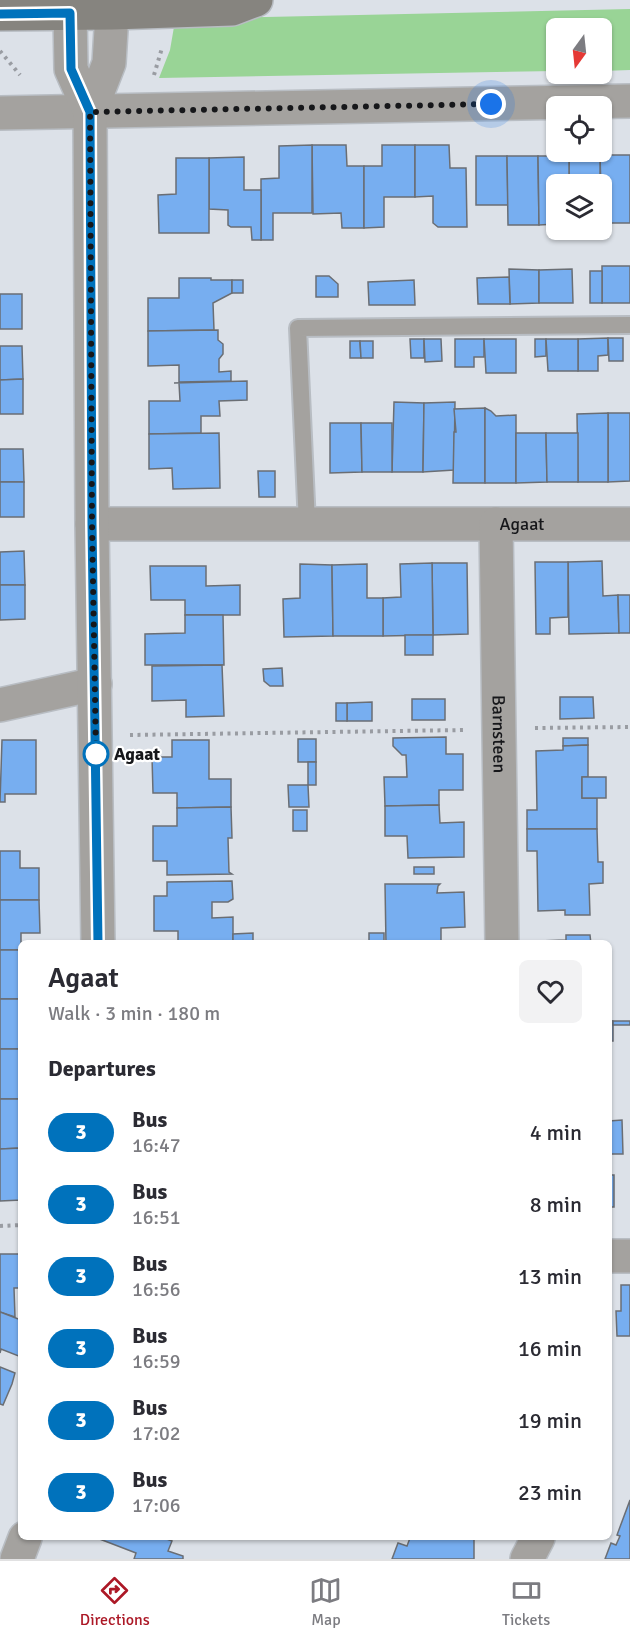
<!DOCTYPE html>
<html lang="en">
<head>
<meta charset="utf-8">
<style>
	body { margin:0; font-family:Signika,sans-serif; background:#f2f2f3; color:#2b2b33; height:100vh; display:flex; flex-direction:column; font-size:22px; white-space:nowrap }
	* { box-sizing:border-box; margin:0 }
	p { font-size:20px; color:#7c7c81 }
	.icon { flex:none; width:33px; height:33px; fill:none; stroke:currentColor; stroke-width:2; stroke-linecap:round; stroke-linejoin:round }
	.map { position:relative; flex:1; overflow:hidden }
	.panel { position:absolute; left:18px; top:940px; width:594px; height:600px; display:flex; flex-direction:column; background:#fff; border-radius:9px; box-shadow:0 2px 4px #0004 }
	.panel>* { flex:none }
	.badge { padding:0 12px; border-radius:20px; font-size:21px; line-height:39px }
	.needle { width:39px; rotate:195deg }
	.tools { position:absolute; left:546px; top:18px; display:grid; gap:12px }
	.tools a { display:grid; place-items:center; width:66px; height:66px; border-radius:9px; background:#fff; box-shadow:0 2px 4px #0004; font-size:30px }
	.you { position:absolute; width:30px; height:30px; margin:-15px; border:4px solid #fff; border-radius:50%; background:#1a73e8; box-shadow:0 0 0 9px #1a73e833 }
	.map>.badge { position:absolute; translate:-50% -50%; box-shadow:0 0 0 3px #fff }
	h2 { padding:0 30px; font-size:22px; line-height:54px }
	.round { display:grid; place-items:center; flex:none; width:63px; height:63px; border-radius:9px; background:#f2f2f3 }
	.overview { display:flex; align-items:center; justify-content:space-between; height:102px; padding:0 30px }
	h1 { font-size:28px; font-weight:600; line-height:45px }
	ul { padding:0; list-style:none }
	li { display:flex; align-items:center; gap:18px; height:72px; padding:0 30px }
	li div { flex:1 }
	li b { display:block; font-size:22px }
	li em { font-style:normal }
	li .badge { min-width:66px; font-weight:700; text-align:center }
	.tabs { display:flex; justify-content:space-around; align-items:center; height:84px; border-top:2px solid #e1e1e2; background:#fff; font-size:16px; color:#7c7c81 }
	.tabs a { display:grid; justify-items:center; gap:3px }
	.tabs .selected { color:#ac1826 }
	.map>svg:first-child { display:block }
	.green { fill:#99d496 }
	.building { fill:#77aef0; stroke:#6a6e74; stroke-width:1.5 }
	.lines { fill:none; stroke-linecap:round; stroke-linejoin:round }
	.service-casing { stroke:#b8bdc3; stroke-width:20 }
	.minor-casing { stroke:#b8bdc3; stroke-width:36 }
	.tertiary-casing { stroke:#b8bdc3; stroke-width:36 }
	.secondary-casing { stroke:#b8bdc3; stroke-width:36 }
	.path { stroke:#999ca2; stroke-width:4; stroke-dasharray:3 4.5; stroke-linecap:butt }
	.service { stroke:#a4a29f; stroke-width:16 }
	.minor { stroke:#a4a29f; stroke-width:33 }
	.tertiary { stroke:#a4a29f; stroke-width:33 }
	.secondary { stroke:#86847f; stroke-width:33 }
	.line-casing { stroke:#fff; stroke-width:14 }
	.line { stroke:#0072bc; stroke-width:9 }
	.walk { stroke:#16171a; stroke-width:6; stroke-dasharray:0 10.8 }
	.stop-dot { fill:#fff; stroke:#0072bc; stroke-width:3 }
	.labels { text-anchor:middle; dominant-baseline:central; stroke-width:4.5; stroke-linejoin:round; paint-order:stroke }
	.street-label { font-size:18px; fill:#16171a; stroke:#fff }
	.stop-label { font-size:18px; font-weight:bold; fill:#16171a; stroke:#fff; text-anchor:start }
</style>
</head>
<body>
<div class="map">
<svg width="630" height="1559" viewBox="0 0 630 1559">
	<rect width="100%" height="100%" fill="#dce1e8"/>
	<path class="green" d="M630 9V70L602 71V28H556V71L159 78 170 50 175 21 180 19Z"/>
	<g class="building">
		<path d="M312 145H346L347 166H364V228H342L341 213 313 214Z"/>
		<path d="M312 145V213H273V240H261V179L279 178V146Z"/>
		<path d="M382 145H415V197H384V227L364 228V166H382Z"/>
		<path d="M415 145H449L450 168H466L467 227H438L433 223V196L415 197Z"/>
		<path d="M600 155H630V223H602Z"/>
		<path d="M600 155V184H569V156Z"/>
		<path d="M476 156H507L508 205H476Z"/>
		<path d="M507 156H538L539 225H508Z"/>
		<path d="M538 156H569V184H556V224L539 225Z"/>
		<path d="M244 157V190H261V240H252L251 227H231L228 225V210L209 209V158Z"/>
		<path d="M176 158H209V233H159L158 195 176 194Z"/>
		<rect x="602" y="266" width="28" height="37"/>
		<path d="M509 269 539 270V303L510 304Z"/>
		<path d="M572 269 573 303H539V270Z"/>
		<rect x="590" y="271" width="12" height="32"/>
		<path d="M316 276H329L338 284V297H316Z"/>
		<path d="M509 277 510 304H478L477 278Z"/>
		<path d="M179 278H211V280H232V293L213 303 214 330 148 331V298H179Z"/>
		<rect x="232" y="280" width="11" height="13"/>
		<path d="M414 280 415 305H369L368 282Z"/>
		<rect x="0" y="294" width="22" height="35"/>
		<path d="M218 330V340L223 344V354L219 359V372L231 371V381L179 382V365L148 366V331Z"/>
		<path d="M608 338V355L598 356V371H578V339Z"/>
		<path d="M608 338H623V361H609Z"/>
		<path d="M410 339H424V358H411Z"/>
		<path d="M424 339H441L442 361 425 362Z"/>
		<path d="M455 339H484V357H474V367H455Z"/>
		<path d="M484 339H516V373H486Z"/>
		<path d="M535 339H546V356L535 357Z"/>
		<path d="M546 339H578V371H548Z"/>
		<path d="M350 341H360L361 358H350Z"/>
		<path d="M360 341H373V358H361Z"/>
		<path d="M0 346H22L23 379 0 380Z"/>
		<path d="M23 379V414H0V380Z"/>
		<path d="M247 381V400L219 401 220 416H201V433L149 434V401H180L179 383H174Z"/>
		<path d="M394 402 424 403 423 472H392Z"/>
		<path d="M455 402 454 470 423 472 424 403Z"/>
		<path d="M485 408V483H453L454 432H456L454 409Z"/>
		<path d="M485 408 491 411 496 416 516 415V483H485Z"/>
		<path d="M608 413H630V481L608 482Z"/>
		<path d="M608 413V482H578L577 414Z"/>
		<path d="M330 423H361L362 472 330 473Z"/>
		<path d="M361 423H392V472H362Z"/>
		<path d="M219 433 220 488 173 489 172 468 149 469V434Z"/>
		<path d="M516 433H546L547 482 516 483Z"/>
		<path d="M546 433H578V482H547Z"/>
		<path d="M0 449H23L24 482H0Z"/>
		<path d="M258 471H275V497H259Z"/>
		<rect x="0" y="482" width="24" height="35"/>
		<path d="M24 551 25 585H0V552Z"/>
		<path d="M602 561 603 596 618 595 619 633 569 634 568 562Z"/>
		<path d="M535 562H568V617L550 618V634H536Z"/>
		<path d="M432 563H467L468 634 433 635Z"/>
		<path d="M432 563 433 635 383 636V598L401 597 400 564Z"/>
		<path d="M300 564 332 565 333 636 284 637 283 599 300 598Z"/>
		<path d="M367 564V598H383V636H333L332 565Z"/>
		<path d="M150 566H206V586L240 585V615H185V600H151Z"/>
		<path d="M0 585H25V619L0 620Z"/>
		<path d="M618 595H630V633H619Z"/>
		<path d="M185 615H223L224 665H145V634L185 633Z"/>
		<rect x="405" y="635" width="28" height="20"/>
		<path d="M222 665 224 716 186 717V700L152 701V666Z"/>
		<path d="M282 668 283 686H270L264 681 263 669Z"/>
		<path d="M560 697H593L594 718 560 719Z"/>
		<rect x="412" y="699" width="33" height="21"/>
		<path d="M372 702V721H347V703Z"/>
		<rect x="336" y="703" width="11" height="18"/>
		<path d="M446 737V754H463V790H439V805L385 806 384 777H407L406 755H402L393 746V738Z"/>
		<path d="M563 738H588V745L563 746Z"/>
		<rect x="298" y="739" width="18" height="23"/>
		<path d="M2 740H36V794H5V802H0Z"/>
		<path d="M172 740H209V779H231V807L177 808V793H153L152 757H172Z"/>
		<path d="M588 745V777H582V798H597V829H527V810H537L536 751 563 750V746Z"/>
		<rect x="308" y="762" width="8" height="23"/>
		<rect x="582" y="777" width="24" height="21"/>
		<path d="M288 785H308L309 807H289Z"/>
		<path d="M439 805 440 823 464 822V857L408 858 407 836H385V806Z"/>
		<path d="M231 807 232 838H228L229 872 232 874 167 875V861H153V826H177V808Z"/>
		<rect x="293" y="810" width="14" height="21"/>
		<path d="M527 829H597L598 862H603V883L589 884 590 915H565V910L538 911 537 851H527Z"/>
		<path d="M0 851H20V868H39V900H0Z"/>
		<rect x="414" y="867" width="20" height="7"/>
		<path d="M232 881 233 899 228 902H212V918L233 917V944H178V931H154V896H167V882Z"/>
		<path d="M385 884H440L438 886 437 893 464 892 465 927 441 928V944H386Z"/>
		<path d="M0 900H39L40 933H21V950H0Z"/>
		<path d="M253 933V944H233V934Z"/>
		<path d="M369 933H384V943L369 944Z"/>
		<path d="M566 935H590L591 944H539V941L566 940Z"/>
		<rect x="0" y="950" width="21" height="49"/>
		<rect x="0" y="999" width="21" height="50"/>
		<path d="M609 1020 613 1021V1041H609Z"/>
		<rect x="613" y="1021" width="17" height="4"/>
		<rect x="0" y="1049" width="21" height="50"/>
		<path d="M0 1099H21V1148L0 1149Z"/>
		<path d="M622 1120 623 1154H609V1121Z"/>
		<path d="M21 1148V1200L0 1201V1149Z"/>
		<rect x="609" y="1175" width="5" height="32"/>
		<path d="M0 1254H21V1288H14L15 1317 0 1312Z"/>
		<path d="M621 1285H630V1336H617L616 1311H621Z"/>
		<path d="M0 1312 21 1320V1357L1 1349 0 1353Z"/>
		<path d="M0 1367 15 1373 12 1384 3 1405 0 1404Z"/>
		<path d="M630 1500V1559H605L611 1543 616 1545 620 1536 617 1535Z"/>
		<path d="M97 1538H164L172 1541 168 1551 183 1556V1559H134L136 1553Z"/>
		<path d="M410 1538H474V1559H392L398 1543 407 1546Z"/>
	</g>
	<g class="lines">
		<defs>
			<path id="service" d="M307 524 298 328 630 325"/>
			<g id="minor">
				<path d="M0 113 630 101"/>
				<path id="s1" d="M92 524H630"/>
				<path id="s2" d="M496 524 502 944"/>
				<path d="M0 705 95 684"/>
				<path d="M609 1256H630"/>
				<path d="M527 1559 538 1538"/>
			</g>
			<g id="tertiary">
				<path d="M76 0 70 13 71 69 90 112"/>
				<path d="M98 944 92 524 90 112 109 63 112 13 105 0"/>
				<path d="M17 1559 25 1538"/>
			</g>
			<path id="secondary" d="M0 14 112 13 232 9 256 0"/>
		</defs>
		<use href="#service" class="service-casing"/>
		<use href="#minor" class="minor-casing"/>
		<use href="#tertiary" class="tertiary-casing"/>
		<use href="#secondary" class="secondary-casing"/>
		<g class="path">
			<path d="M0 51 20 75"/>
			<path d="M154 75 162 48"/>
			<path d="M535 728 630 727"/>
			<path d="M130 735 464 730"/>
			<path d="M0 1226 21 1225"/>
		</g>
		<use href="#service" class="service"/>
		<use href="#minor" class="minor"/>
		<use href="#tertiary" class="tertiary"/>
		<use href="#secondary" class="secondary"/>
	</g>
	<g class="lines">
		<defs>
			<path id="line" d="M0 14 70 13 71 69 90 112 92 524 98 944"/>
		</defs>
		<use href="#line" class="line-casing"/>
		<use href="#line" class="line"/>
		<path class="walk" d="M96 754 92 524 90 112 491 104"/>
	</g>
	<circle class="stop-dot" cx="96" cy="754" r="12"/>
	<g class="labels">
		<g class="street-label">
			<text stroke="none"><textPath href="#s1" startOffset="430">Agaat</textPath></text>
			<text stroke="none"><textPath href="#s2" startOffset="210">Barnsteen</textPath></text>
		</g>
		<g class="stop-label">
			<text x="114" y="754">Agaat</text>
		</g>
	</g>
</svg>
<div class="tools">
<a><svg class="needle" viewBox="-14 -14 28 28"><path d="M0-13l5 13h-10z" fill="#e53935"/><path d="M0 13l5-13h-10z" fill="#7c7c81"/></svg></a>
<a><svg class="icon" aria-label="locate" viewBox="0 0 24 24"><circle cx="12" cy="12" r="6"/><path d="M12 2v4M12 18v4M2 12h4M18 12h4"/></svg></a>
<a><svg class="icon" aria-label="layers" viewBox="0 0 24 24"><path d="M12 4l9 5-9 5-9-5zM3 14l9 5 9-5"/></svg></a>
</div>
<div class="you" style="left:491px;top:104px"></div>
<section class="panel">
<div class="overview"><div><h1>Agaat</h1><p>Walk · 3 min · 180 m</p></div><a class="round"><svg class="icon" aria-label="heart" viewBox="0 0 24 24"><path d="M12 20l-8-8c-3-5 5-10 8-4 3-6 11-1 8 4z"/></svg></a></div>
<h2>Departures</h2>
<ul>
<li><span class="badge" style="background:#0072bc;color:#fff">3</span><div><b>Bus</b><p>16:47</p></div><em>4 min</em></li>
<li><span class="badge" style="background:#0072bc;color:#fff">3</span><div><b>Bus</b><p>16:51</p></div><em>8 min</em></li>
<li><span class="badge" style="background:#0072bc;color:#fff">3</span><div><b>Bus</b><p>16:56</p></div><em>13 min</em></li>
<li><span class="badge" style="background:#0072bc;color:#fff">3</span><div><b>Bus</b><p>16:59</p></div><em>16 min</em></li>
<li><span class="badge" style="background:#0072bc;color:#fff">3</span><div><b>Bus</b><p>17:02</p></div><em>19 min</em></li>
<li><span class="badge" style="background:#0072bc;color:#fff">3</span><div><b>Bus</b><p>17:06</p></div><em>23 min</em></li>
</ul>
</section>
</div>
<nav class="tabs">
<a class="selected"><svg class="icon" aria-label="directions" viewBox="0 0 24 24"><path d="M12 3l9 9-9 9-9-9zM9 14v-3h6M13 9l2 2-2 2"/></svg>Directions</a>
<a><svg class="icon" aria-label="map" viewBox="0 0 24 24"><path d="M3 6l6-2 6 2 6-2v14l-6 2-6-2-6 2zM9 4v14M15 6v14"/></svg>Map</a>
<a><svg class="icon" aria-label="tickets" viewBox="0 0 24 24"><path d="M3 7h18v10H3zM15 7v10"/></svg>Tickets</a>
</nav>
</body>
</html>
